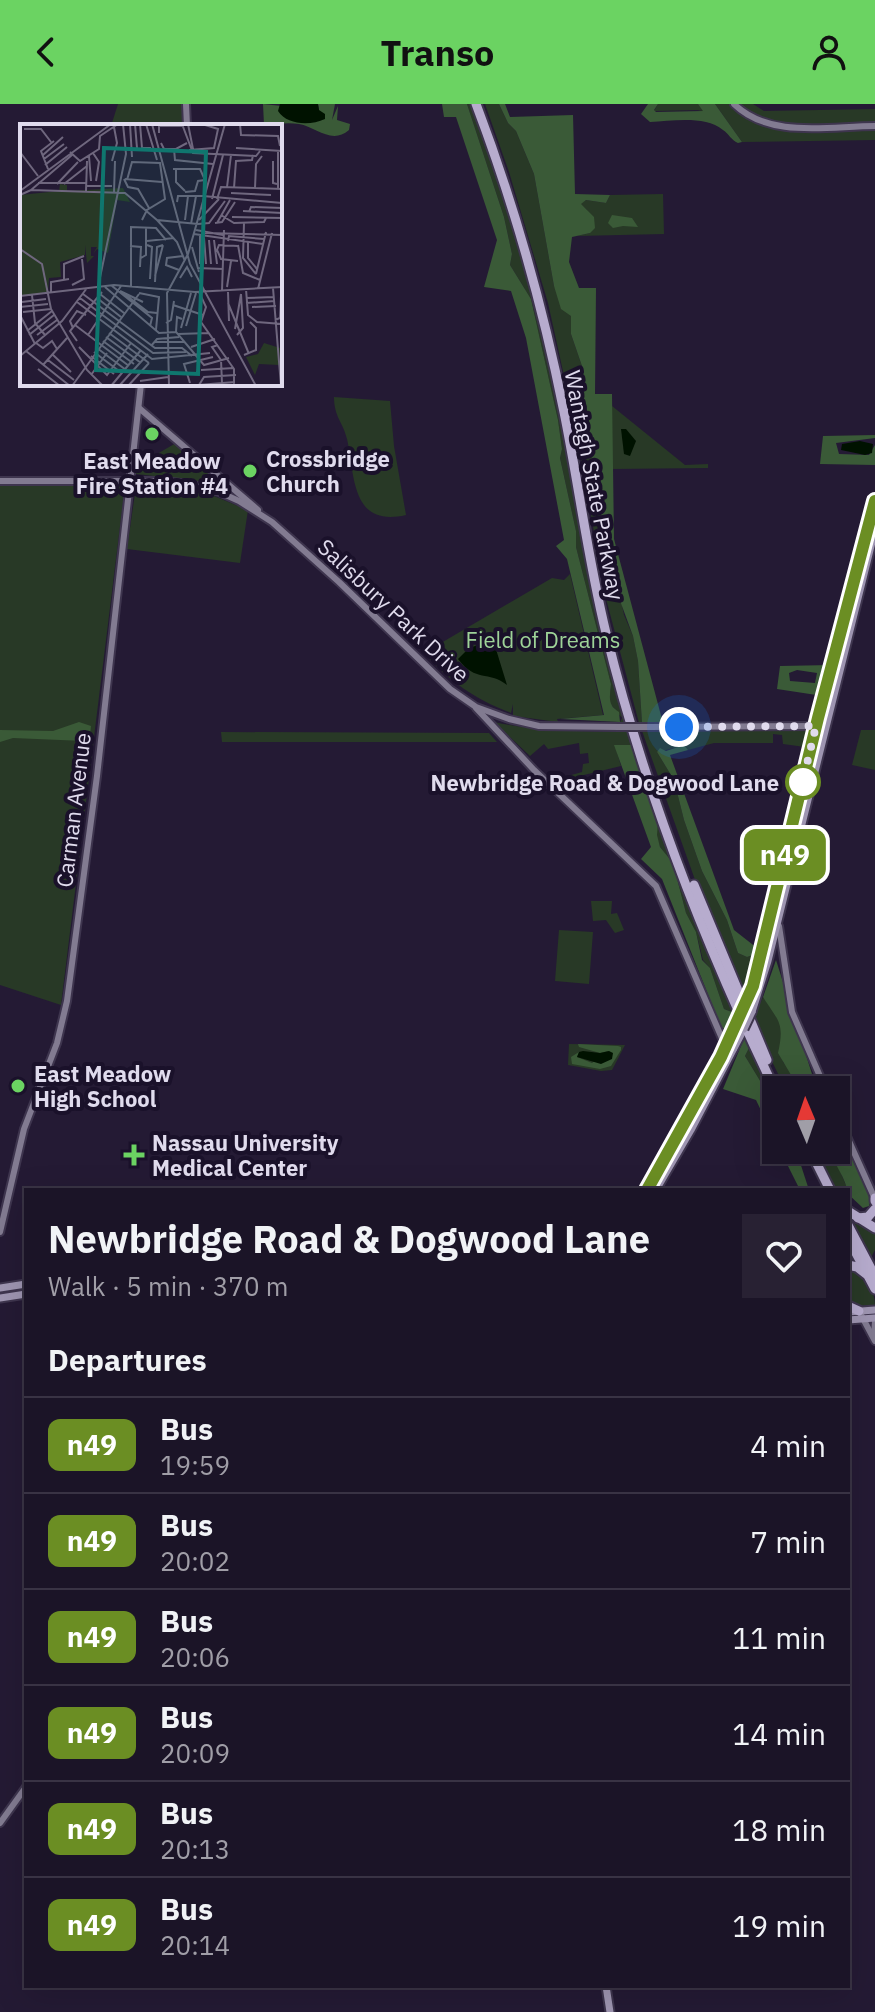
<!DOCTYPE html>
<html lang="en">
<head>
<meta charset="utf-8">
<style>
	body { margin:0; font-family:"IBM Plex Sans",sans-serif; background:#282133; color:#f1f3f6; height:100vh; display:flex; flex-direction:column; font-size:30px; white-space:nowrap }
	* { box-sizing:border-box; margin:0 }
	p { font-size:26px; color:#a09ea7 }
	.icon { flex:none; width:44px; height:44px; fill:none; stroke:currentColor; stroke-width:2; stroke-linecap:round; stroke-linejoin:round }
	.map { position:relative; flex:1; overflow:hidden }
	.sheet { position:absolute; left:24px; top:1084px; width:826px; height:800px; display:flex; flex-direction:column; background:#1b1427; border-radius:0px; box-shadow:0 8px 32px #0002,0 0 0 2px #393344 }
	.sheet>* { flex:none }
	.badge { padding:0 16px; border-radius:12px; font-size:28px; line-height:52px }
	.needle { width:52px; rotate:358deg }
	.buttons { position:absolute; left:762px; top:972px; display:grid; gap:16px }
	.buttons a { display:grid; place-items:center; width:88px; height:88px; border-radius:0px; background:#1b1427; box-shadow:0 8px 32px #0002,0 0 0 2px #393344; font-size:40px }
	.you { position:absolute; width:40px; height:40px; margin:-20px; border:6px solid #fff; border-radius:50%; background:#1a73e8; box-shadow:0 0 0 12px #1a73e833 }
	.map>.badge { position:absolute; translate:-50% -50%; box-shadow:0 0 0 4px #fff }
	h2 { padding:0 24px; font-size:30px; line-height:72px }
	.round { display:grid; place-items:center; flex:none; width:84px; height:84px; border-radius:0px; background:#282133 }
	.head { display:flex; align-items:center; justify-content:space-between; height:136px; padding:0 24px }
	h1 { font-size:38px; font-weight:700; line-height:60px }
	ul { padding:0; list-style:none }
	li { display:flex; align-items:center; gap:24px; height:96px; padding:0 24px; border-top:2px solid #393344 }
	li div { flex:1 }
	li b { display:block; font-size:30px }
	li em { font-style:normal }
	li .badge { min-width:88px; font-weight:700; text-align:center }
	header { display:flex; justify-content:space-between; align-items:center; height:104px; padding:0 24px; background:#6bd362; color:#111; font-size:36px; font-weight:700 }
	.map>svg:first-child { display:block }
	.green { fill:#283926 }
	.forest { fill:#3a5a37; fill-rule:evenodd }
	.water { fill:#001200 }
	.lines { fill:none; stroke-linecap:round; stroke-linejoin:round }
	.secondary-casing { stroke:#3e354e; stroke-width:10 }
	.primary-casing { stroke:#3e354e; stroke-width:11 }
	.highway-casing { stroke:#3e354e; stroke-width:13 }
	.secondary { stroke:#827b91; stroke-width:6 }
	.primary { stroke:#9e95b1; stroke-width:7 }
	.highway { stroke:#b7acce; stroke-width:9 }
	.secondary-bridge-casing { stroke:#3e354e; stroke-width:10; stroke-linecap:butt }
	.primary-bridge-casing { stroke:#3e354e; stroke-width:11; stroke-linecap:butt }
	.secondary-bridge { stroke:#827b91; stroke-width:6 }
	.primary-bridge { stroke:#9e95b1; stroke-width:7 }
	.line-casing { stroke:#fff; stroke-width:18 }
	.line { stroke:#6b8e23; stroke-width:12 }
	.walk { stroke:#e0dbed; stroke-width:8; stroke-dasharray:0 14.4 }
	.poi-dot { fill:#6bd362; stroke:#1a112a; stroke-width:3 }
	.stop-dot { fill:#fff; stroke:#6b8e23; stroke-width:4 }
	.labels { text-anchor:middle; dominant-baseline:central; stroke-width:8; stroke-linejoin:round; paint-order:stroke }
	.poi-label { font-size:22px; font-weight:bold; fill:#e0dbed; stroke:#1a112a; text-anchor:start }
	.street-label { font-size:22px; fill:#e0dbed; stroke:#1a112a }
	.park-label { font-size:22px; fill:#9ed398; stroke:#1a112a }
	.stop-label { font-size:22px; font-weight:bold; fill:#e0dbed; stroke:#1a112a; text-anchor:end }
	.inset-road { fill:none; stroke:#6f677e; stroke-width:2 }
	.view { fill:#0f766e; fill-opacity:0.15; stroke:#0f766e; stroke-width:4 }
	.inset-edge { fill:none; stroke:#e0dbed; stroke-width:4 }
</style>
</head>
<body>
<header><svg class="icon" aria-label="back" viewBox="0 0 24 24"><path d="M15 5l-7 7 7 7"/></svg>Transo<svg class="icon" aria-label="person" viewBox="0 0 24 24"><circle cx="12" cy="8" r="4"/><path d="M4 21q1-7 8-7t8 7"/></svg></header>
<div class="map">
<svg width="875" height="1908" viewBox="0 0 875 1908">
	<rect width="100%" height="100%" fill="#241a34"/>
	<g class="green">
		<path d="M118 0H185L187 22H111Z"/>
		<path d="M467 0H473L514 117 542 219 628 618H620L622 614 609 598 611 580 576 443V427L560 354 562 345 558 316 531 195 510 161 512 150 504 113Z"/>
		<path d="M485 0H499L508 19 516 27 534 70 554 182 571 212V230L583 265 582 297 586 320 624 511 633 532 638 557 642 619H639L605 491 577 331 548 199 509 68Z"/>
		<path d="M658 0H698L708 8 697 6 654 7Z"/>
		<path d="M715 0H753L764 7 875 5V36L742 38Z"/>
		<path d="M663 90 664 130 577 132 590 129 587 106 580 100 586 96 606 99 610 91Z"/>
		<path d="M334 293 390 297 394 342 406 411C350 424 355 370 347 335 343 318 334 313 334 293Z"/>
		<path d="M612 302 685 361 708 360V364L612 365Z"/>
		<path d="M176 339 230 387 191 376 136 370 138 347 157 350Z"/>
		<path d="M0 381 125 382 61 901 0 881Z"/>
		<path d="M136 382 174 383 204 388 248 406 240 459 127 445Z"/>
		<path d="M570 470 603 611 557 615 558 618 513 612V600L511 609C473 594 452 579 424 549L552 474 564 476Z"/>
		<path d="M494 618C540 628 584 628 631 627L737 910 724 905 710 864 703 856 696 828 686 809 673 759 660 743 656 731 658 718 615 641 621 662 551 679 550 677 582 668 583 660 589 659 588 649 580 650 579 639 548 645 544 640 530 652Z"/>
		<path d="M861 626H875V666L852 661Z"/>
		<path d="M642 627H806L808 630 805 643 783 640 782 631 773 630V639H714L688 646 684 642 657 648 674 676 684 716 702 767 727 816 738 849 747 853 753 851 757 844 743 896 694 773Z"/>
		<path d="M221 628 489 629 497 638H222Z"/>
		<path d="M591 797H612L611 810 617 809 624 826 615 829 606 816 593 817Z"/>
		<path d="M559 826 593 828 589 880 555 877Z"/>
		<path d="M763 893 778 912 782 925 783 958 791 967 800 986H786L756 925 753 915Z"/>
		<path d="M746 930 776 996V1003L745 952 749 944Z"/>
		<path d="M569 940 625 941 612 966 601 967 568 961Z"/>
		<path d="M815 1046H831L848 1086H834Z"/>
		<path d="M848 1109 875 1126V1146L870 1155 848 1117Z"/>
		<path d="M848 1163C862 1170 875 1184 875 1201L861 1202 848 1198Z"/>
	</g>
	<g class="forest">
		<path d="M263 0 319 6 318 0H335L332 16 338 2 337 16 350 20 349 26C332 41 316 23 299 20 288 18 275 20 264 21Z"/>
		<path d="M442 0H467L504 113 512 150 510 161 531 195 558 316 562 345 560 354 576 427V443L611 580C610 593 607 601 619 608L620 618 560 615 604 611 567 455 556 442 564 436 526 234 511 187 484 183 497 136 456 13H444Z"/>
		<path d="M499 0H505L510 13 573 11 575 90 610 91 606 99 586 96 581 100 594 113 595 124 590 129 572 133 569 158 579 184H596L595 290H612L614 435 663 619H642L638 557 633 532 615 483 607 447 582 297 583 265 571 230V212L561 205 554 182 534 70 516 27 508 19Z"/>
		<path d="M648 0H658L654 6 656 8 703 7 698 0H715L742 38 738 39C731 36 729 30 723 26 705 11 672 17 650 18L641 10Z"/>
		<path d="M612 111 632 114 638 123 623 122 613 124 608 119Z"/>
		<path d="M875 331V334L836 339 839 350 869 351 875 341V361L820 360 823 332Z"/>
		<path d="M831 561 823 592 777 585 780 562ZM797 566 817 569 815 579 790 577 789 569Z"/>
		<path d="M79 618 91 622 90 631 84 637 13 634 0 638V626L53 627Z"/>
		<path d="M614 641H634L658 718 657 731 660 743 673 759 686 809 696 828 702 856 710 864 724 905 737 910 728 927 721 923 662 775 641 755 651 743Z"/>
		<path d="M684 641 688 646 670 651 734 826 757 844 753 851 747 853 738 849 727 816 702 767 684 716 674 676 657 648 660 644 666 647Z"/>
		<path d="M776 856 812 970 820 986H800L778 949C785 918 778 917 763 893Z"/>
		<path d="M746 930 749 944 745 952 776 1003V1038L756 996 723 985Z"/>
		<path d="M578 940 618 942 621 943V946L611 962 600 965 572 960 571 953 579 948 577 953 592 959 609 947 600 949 579 943Z"/>
		<path d="M836 1020 871 1095 869 1102 863 1104 848 1090C846 1073 834 1062 831 1046H836Z"/>
		<path d="M780 1046H796L809 1086H800Z"/>
	</g>
	<g class="water">
		<path d="M280 0H318L319 6 325 10V15C310 22 287 21 278 7Z"/>
		<path d="M621 325H626L636 337 630 352 624 350Z"/>
		<path d="M860 337 873 340 872 349 865 351 841 346 842 340Z"/>
		<path d="M489 536 495 542 507 581C488 566 476 579 458 555L468 545Z"/>
		<path d="M583 947 600 949 609 947 613 949 612 955 601 960 577 953 579 948Z"/>
	</g>
	<g class="lines">
		<defs>
			<g id="secondary">
				<path d="M186 0 187 22"/>
				<path d="M734 0C770 35 828 22 875 22"/>
				<path d="M139 304 258 406"/>
				<path d="M0 377H161L190 380 219 388 239 397 272 418 339 478 450 585 476 603 509 615 539 622 619 623"/>
				<path d="M476 604 534 666 656 782 724 939 734 945"/>
				<path d="M650 623 825 622"/>
				<path d="M779 822 792 908 826 986"/>
				<path d="M836 1008 875 1095"/>
				<path d="M0 1128 24 1025 57 939 67 897 97 672 141 280"/>
				<path d="M859 1207 875 1237"/>
				<path d="M874 1232 875 1218"/>
				<path d="M0 1719 26 1683"/>
			</g>
			<g id="primary">
				<path d="M747 898 753 882 816 622 875 397"/>
				<path d="M752 908 768 857 875 426"/>
				<path d="M647 1086 740 916"/>
				<path d="M656 1086 691 1026 744 925"/>
				<path d="M0 1184 26 1180"/>
				<path d="M0 1194 26 1190"/>
				<path d="M848 1208 875 1206"/>
				<path d="M848 1216 875 1214"/>
				<path d="M606 1882 610 1908"/>
			</g>
			<g id="highway">
				<path d="M476 0C514 100 543 203 564 308 579 382 588 456 606 529 644 685 706 843 776 988"/>
				<path d="M694 781 767 956"/>
				<path d="M810 1046 830 1086"/>
				<path d="M875 1094V1097"/>
				<path d="M848 1107 875 1124"/>
				<path d="M858 1114 868 1113 875 1105"/>
				<path d="M848 1121 875 1172"/>
				<path d="M848 1134 875 1185"/>
				<path d="M848 1161 857 1163 866 1170"/>
				<path d="M848 1202 859 1207"/>
			</g>
		</defs>
		<use href="#secondary" class="secondary-casing"/>
		<use href="#primary" class="primary-casing"/>
		<use href="#highway" class="highway-casing"/>
		<use href="#secondary" class="secondary"/>
		<use href="#primary" class="primary"/>
		<use href="#highway" class="highway"/>
		<defs>
			<path id="secondary-bridge" d="M619 623H650"/>
			<g id="primary-bridge">
				<path d="M740 916 747 898"/>
				<path d="M744 925 752 908"/>
			</g>
		</defs>
		<use href="#secondary-bridge" class="secondary-bridge-casing"/>
		<use href="#primary-bridge" class="primary-bridge-casing"/>
		<use href="#secondary-bridge" class="secondary-bridge"/>
		<use href="#primary-bridge" class="primary-bridge"/>
	</g>
	<g class="lines">
		<defs>
			<path id="line" d="M647 1086 721 953 753 882 818 614 875 397"/>
		</defs>
		<use href="#line" class="line-casing"/>
		<use href="#line" class="line"/>
		<path class="walk" d="M679 623 816 622 801 685 803 678"/>
	</g>
	<g class="poi-dot">
		<circle cx="152" cy="330" r="8"/>
		<circle cx="250" cy="367" r="8"/>
		<circle cx="18" cy="982" r="8"/>
		<path d="M130 1039h8v8h8v8h-8v8h-8v-8h-8v-8h8z"/>
	</g>
	<circle class="stop-dot" cx="803" cy="678" r="16"/>
	<g class="labels">
		<g class="poi-label">
			<text x="266" y="354">Crossbridge<tspan x="266" dy="25">Church</tspan></text>
			<text x="152" y="356" text-anchor="middle">East Meadow<tspan x="152" dy="25">Fire Station #4</tspan></text>
			<text x="34" y="969">East Meadow<tspan x="34" dy="25">High School</tspan></text>
			<text x="152" y="1038">Nassau University<tspan x="152" dy="25">Medical Center</tspan></text>
		</g>
		<g class="street-label">
			<text transform="translate(595 381) rotate(79)">Wantagh State Parkway</text>
			<text transform="translate(394 506) rotate(43)">Salisbury Park Drive</text>
			<text transform="translate(73 706) rotate(-83)">Carman Avenue</text>
		</g>
		<g class="park-label">
			<text x="543" y="535">Field of Dreams</text>
		</g>
		<g class="stop-label">
			<text x="779" y="678">Newbridge Road &amp; Dogwood Lane</text>
		</g>
	</g>
	<g transform="translate(20 20)">
		<rect width="262" height="262" fill="#241a34"/>
		<path d="M40 60 47 61V67L103 64 110 78 97 76 88 129 77 125 73 130 77 123H71V132H74L67 139 65 121V131L40 138 41 153 29 154 28 168 0 172V71L39 67ZM244 219 260 224 259 241 239 240 235 251 226 233 238 230Z" fill="#283926"/>
		<path class="inset-road" d="M110 0 112 33M115 0 117 24M120 0 122 24H131M126 0 137 36M132 0 170 140 236 262M162 0 173 29 236 32 240 27M168 0 173 25M220 0 221 11 258 12 260 22M4 5H21L31 18M139 9V2H162M141 19 144 25H156L167 19M216 24 262 27M154 25 155 36 193 40M169 26 194 24 198 5 182 0M0 28 18 52M50 28 60 37 79 25 80 12 98 0M73 29 79 38 76 57M23 31 43 13M69 32 71 57M24 35 44 20M92 37 97 19 94 3M253 37V59L257 60M25 41 47 23M156 44V58L165 67M28 45 21 27 34 17M153 45H180L185 56M104 55 108 63 118 65 129 84M105 55 142 58M107 56 112 38 140 39 145 75 127 86 122 96M18 59H66M37 60 58 38M44 60 67 42M66 62H92M207 63 211 31M214 64 216 37 232 36 233 31M235 64 262 65M258 65V27M11 66 52 31M0 67 91 0M66 67 67 37M94 68 95 37M165 68 175 67 178 57 185 56M211 69 251 71M0 71 11 66 105 69 137 96 178 100M192 75 203 31M197 75 201 63 235 64 236 40 242 32M157 78 158 72H183L262 79M223 87 262 89M229 88 231 83 262 84M201 91 214 99 244 98 246 94M212 93 262 94M137 96 157 118 165 137M165 96 168 72M179 96 199 75M195 99 202 98 215 78M197 99 210 76M224 99 223 134 236 150M171 100 176 72M178 100 189 99 205 77M176 106 203 111M185 109 262 111M174 110 243 120M180 112V140M184 114 186 140M189 116 191 140M194 116 197 140M127 117 154 114M208 117 209 112 244 115M228 117V134L237 145M127 121 132 123 130 155M218 121 223 149 240 156M110 122 121 123 120 143M218 122 199 121 197 126 201 135 218 137M172 123 179 148M0 125 22 140 31 185 67 246 83 262M121 134 126 131V103M177 144 203 145M159 146 146 141 147 134 163 132M236 150 246 108M135 152 143 121M160 154 167 143 172 153M44 155V140L64 132M135 158 137 123 143 121M52 161 64 155 62 135M92 162 132 194 130 202M78 163 106 30 103 0M85 163 139 209 156 208M111 163V103L136 104 146 116M207 163 211 137M253 164 261 262M226 165 228 191 237 198 262 200M238 165 252 109M100 167 123 178M202 167 204 106M102 168 128 188 137 189M179 168 186 183 181 198 214 245V262M208 168 209 197M31 169V158L49 155M119 169 139 173 136 206M63 170 135 224H162L172 232M80 170 104 189M12 171 15 199 25 211M0 172 94 161 175 168 262 163M60 174 133 229 166 228M77 174 101 193M226 174 254 173M2 178 26 175M57 178 132 235 190 229M208 179 229 230M226 179 255 177M153 181 183 191M0 183 28 180M232 183 256 182M3 188 31 185M0 191 15 220M162 195 157 193 156 208 184 241 209 234M255 196 260 194 261 172M146 199 151 196 154 177M55 201 109 242M166 202 176 169M53 204 50 197 57 187 66 191M161 204 171 169M215 205 221 170M7 207 32 187M89 209 129 239M158 210 189 209M9 211 34 191M17 211 37 196M68 211 101 162M217 211 223 204 221 170M86 213 121 239M57 217 50 207 82 168M83 217 114 240M134 218H164M16 219 23 224 32 217 37 225M198 221 192 223 201 236 202 259M131 222 137 215 159 213M59 223 87 251 111 219M171 223 195 215M77 224 106 246M6 227 50 262M74 228 99 247M32 230 51 248M224 231 236 226V204L230 198M0 232 42 197 67 164M71 232 94 250M28 236 54 256M23 241 47 214M18 245 40 262M181 246 214 244M71 251 87 229M120 257 148 253M170 259 164 240 193 233M179 261 184 253 216 251M52 262 119 170M91 262 121 226M99 262 128 230M108 262 129 239M149 262 147 169 168 130 205 0M166 262 215 258"/>
		<path class="view" d="M84 24 186 28 178 250 76 246Z"/>
		<rect width="262" height="262" class="inset-edge"/>
	</g>
</svg>
<div class="buttons">
<a><svg class="needle" viewBox="-14 -14 28 28"><path d="M0-13l5 13h-10z" fill="#e53935"/><path d="M0 13l5-13h-10z" fill="#a09ea7"/></svg></a>
</div>
<div class="you" style="left:679px;top:623px"></div>
<b class="badge" style="left:785px;top:751px;background:#6b8e23;color:#fff">n49</b>
<section class="sheet">
<div class="head"><div><h1>Newbridge Road &amp; Dogwood Lane</h1><p>Walk · 5 min · 370 m</p></div><a class="round"><svg class="icon" aria-label="heart" viewBox="0 0 24 24"><path d="M12 20l-8-8c-3-5 5-10 8-4 3-6 11-1 8 4z"/></svg></a></div>
<h2>Departures</h2>
<ul>
<li><span class="badge" style="background:#6b8e23;color:#fff">n49</span><div><b>Bus</b><p>19:59</p></div><em>4 min</em></li>
<li><span class="badge" style="background:#6b8e23;color:#fff">n49</span><div><b>Bus</b><p>20:02</p></div><em>7 min</em></li>
<li><span class="badge" style="background:#6b8e23;color:#fff">n49</span><div><b>Bus</b><p>20:06</p></div><em>11 min</em></li>
<li><span class="badge" style="background:#6b8e23;color:#fff">n49</span><div><b>Bus</b><p>20:09</p></div><em>14 min</em></li>
<li><span class="badge" style="background:#6b8e23;color:#fff">n49</span><div><b>Bus</b><p>20:13</p></div><em>18 min</em></li>
<li><span class="badge" style="background:#6b8e23;color:#fff">n49</span><div><b>Bus</b><p>20:14</p></div><em>19 min</em></li>
</ul>
</section>
</div>
</body>
</html>
